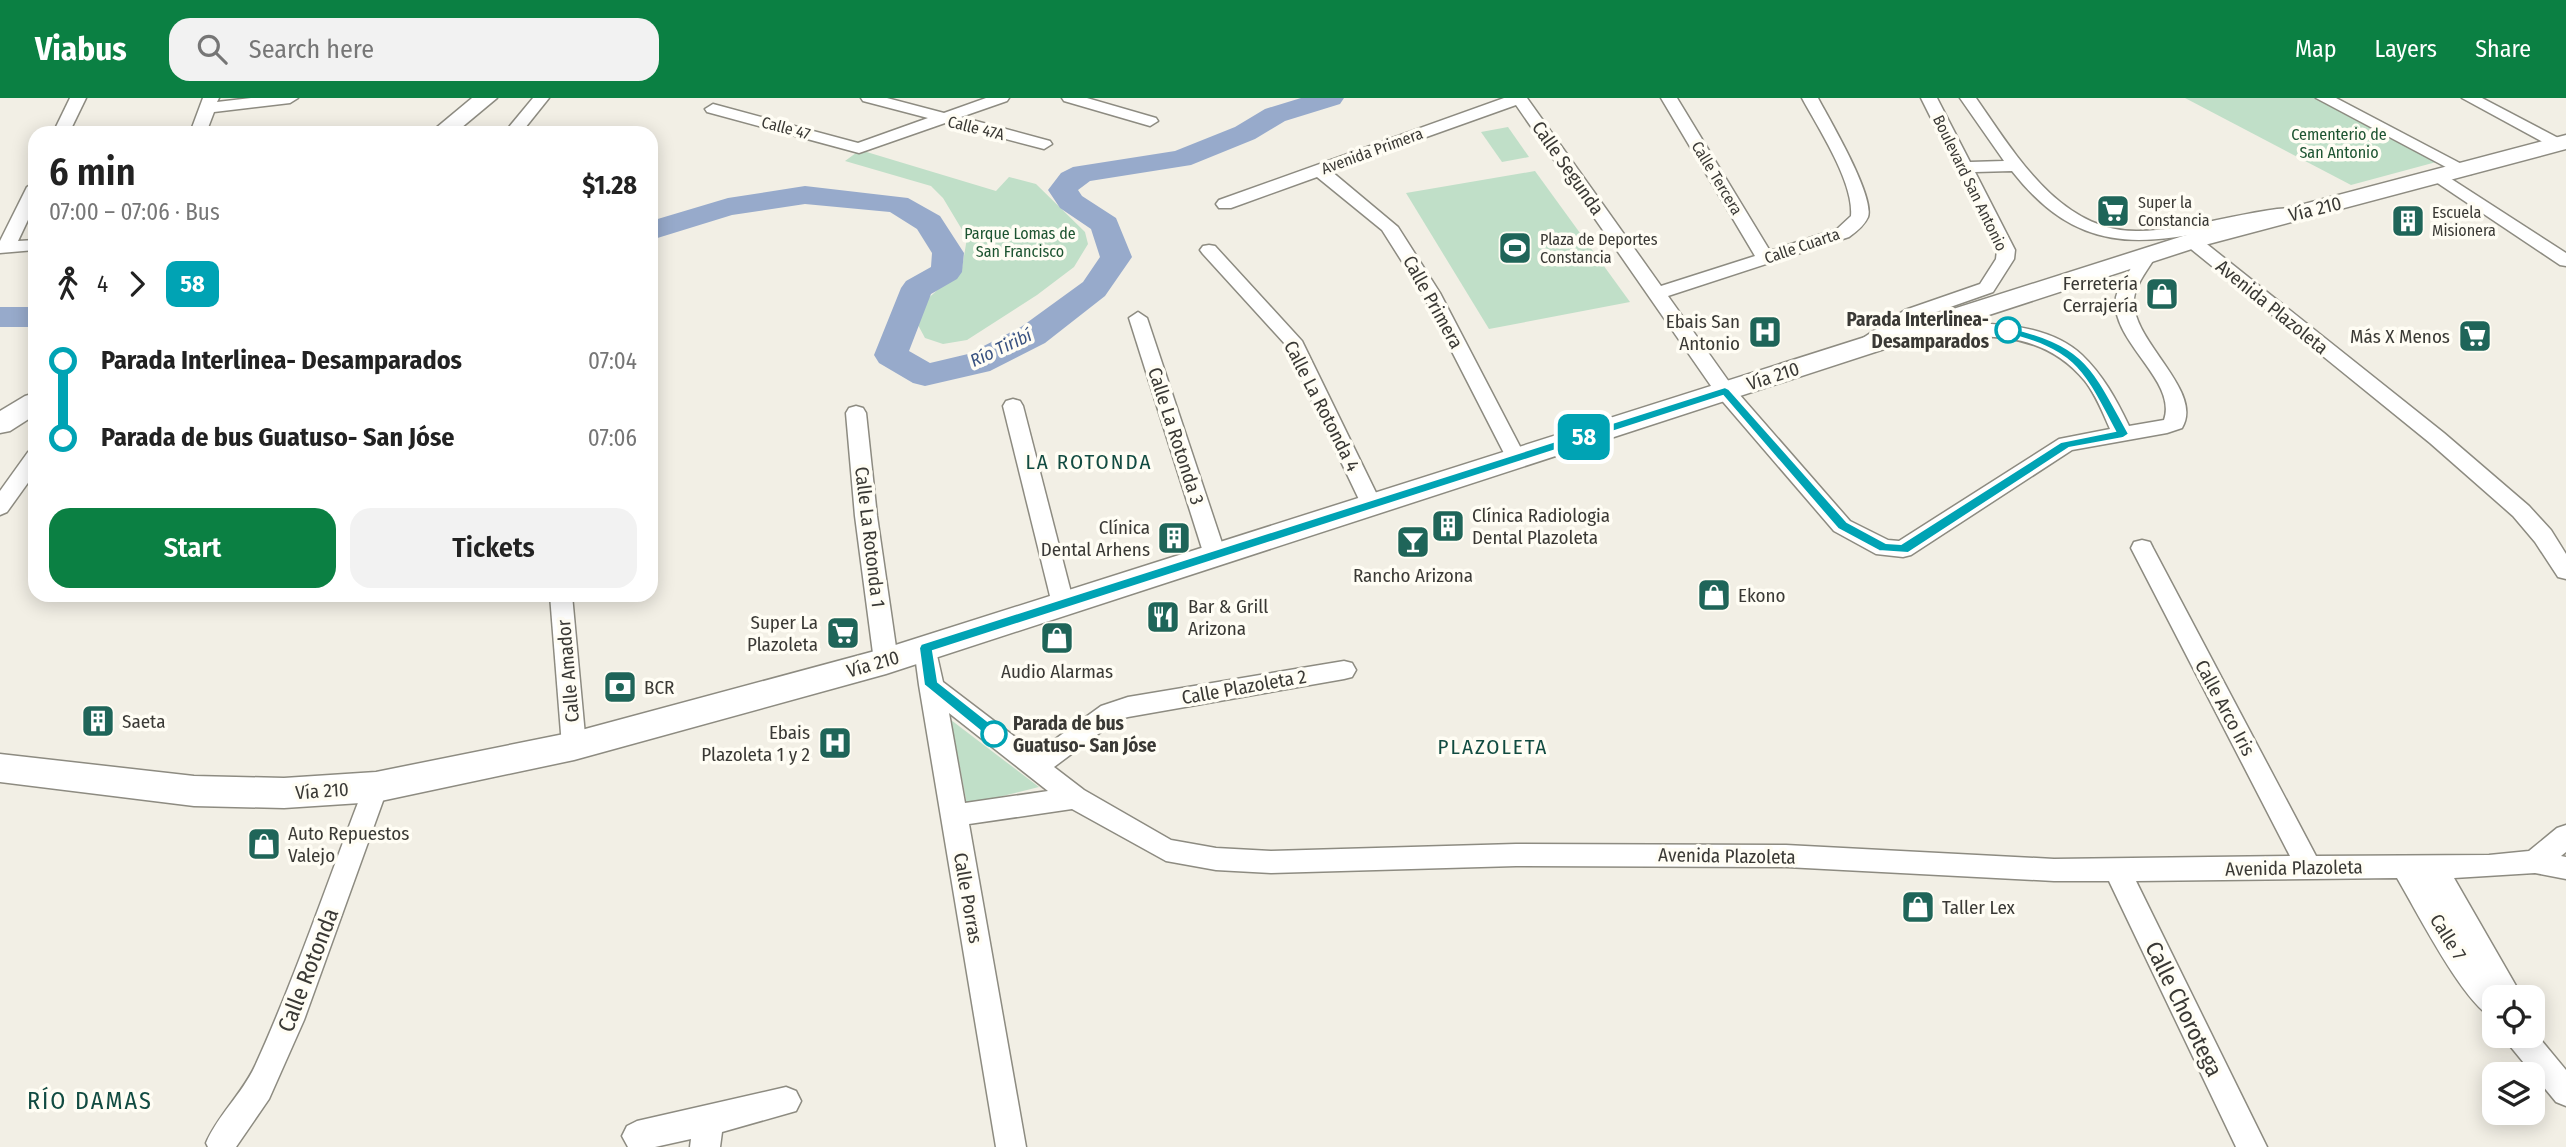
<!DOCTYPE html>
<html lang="en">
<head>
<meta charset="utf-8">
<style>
	body { margin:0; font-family:"Fira Sans Condensed",sans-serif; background:#f2f2f2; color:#222; height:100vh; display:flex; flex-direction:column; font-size:26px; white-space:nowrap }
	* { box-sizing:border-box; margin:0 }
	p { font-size:23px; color:#767676 }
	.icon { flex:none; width:38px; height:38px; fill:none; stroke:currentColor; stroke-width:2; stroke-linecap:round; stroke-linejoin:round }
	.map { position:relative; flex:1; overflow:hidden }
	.drawer { position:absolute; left:28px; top:28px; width:630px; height:476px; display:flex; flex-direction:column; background:#fff; border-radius:21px; box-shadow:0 4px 18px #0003 }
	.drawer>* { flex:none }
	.badge { padding:0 14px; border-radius:10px; font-size:24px; line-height:46px }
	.tools { position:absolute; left:2482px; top:887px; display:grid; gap:14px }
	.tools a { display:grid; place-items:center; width:63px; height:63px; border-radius:14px; background:#fff; box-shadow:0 4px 18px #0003; font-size:35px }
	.map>.badge { position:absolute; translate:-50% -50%; box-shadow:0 0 0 4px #fff }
	.legs { display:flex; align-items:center; gap:10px; height:77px; padding:0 21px; font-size:23px }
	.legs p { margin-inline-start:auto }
	.summary { display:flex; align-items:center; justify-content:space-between; height:119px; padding:0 21px }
	h1 { font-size:38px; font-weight:600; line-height:52px }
	.cta { display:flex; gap:14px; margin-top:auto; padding:14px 21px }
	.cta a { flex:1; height:80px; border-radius:21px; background:#0b8043; color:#fff; font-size:28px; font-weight:600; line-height:80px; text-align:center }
	.cta a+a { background:#f2f2f2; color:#222 }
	ul { padding:0 21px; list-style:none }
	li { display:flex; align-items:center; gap:24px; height:77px; font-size:26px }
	li i { display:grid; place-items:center; width:10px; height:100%; margin:0 9px; background:currentColor }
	li i::after { content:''; width:18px; height:18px; margin:-9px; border:5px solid; border-radius:50%; background:#fff }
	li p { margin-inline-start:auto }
	li:first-child i { background:linear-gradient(#0000 50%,currentColor 0) }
	li:last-child i { background:linear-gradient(currentColor 50%,#0000 0) }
	header { display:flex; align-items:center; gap:42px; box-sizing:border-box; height:98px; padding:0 35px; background:#0b8043; color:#fff }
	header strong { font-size:33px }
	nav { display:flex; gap:38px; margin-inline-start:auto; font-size:24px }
	.search { width:490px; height:63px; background:#f2f2f2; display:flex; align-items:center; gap:18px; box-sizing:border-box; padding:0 24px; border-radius:21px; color:#767676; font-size:26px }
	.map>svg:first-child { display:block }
	.green { fill:#c0dfc8 }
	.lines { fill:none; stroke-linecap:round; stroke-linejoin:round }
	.river { fill:#97aacb; fill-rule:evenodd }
	.street-casing { stroke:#8d8b81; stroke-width:3 }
	.secondary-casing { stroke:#8d8b81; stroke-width:3 }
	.street { fill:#fff; fill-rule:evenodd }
	.secondary { fill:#fff; fill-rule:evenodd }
	.line-1 { fill:#00a3b4; stroke:#fff; stroke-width:2 }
	.stop-1-dot { fill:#fff; stroke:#00a3b4; stroke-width:3.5 }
	.labels { text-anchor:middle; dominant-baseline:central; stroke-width:7; stroke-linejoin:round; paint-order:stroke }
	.far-street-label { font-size:16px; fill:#3a3935; stroke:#fffdf4 }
	.far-park-label { font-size:16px; fill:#1d5431; stroke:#fffdf4 }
	.far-poi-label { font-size:16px; fill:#3a3935; stroke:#fffdf4; text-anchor:start }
	.far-water-label { font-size:18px; font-style:italic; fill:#395280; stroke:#fffdf4 }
	.street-label { font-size:19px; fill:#3a3935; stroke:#fffdf4 }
	.poi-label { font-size:19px; fill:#3a3935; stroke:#fffdf4; text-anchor:start }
	.stop-label { font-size:19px; font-weight:bold; fill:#3a3935; stroke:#fffdf4; text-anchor:end }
	.neighbourhood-label { font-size:21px; letter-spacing:2px; fill:#114b41; stroke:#fffdf4 }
	.near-street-label { font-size:23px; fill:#3a3935; stroke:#fffdf4 }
	.near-neighbourhood-label { font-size:24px; letter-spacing:2px; fill:#114b41; stroke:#fffdf4 }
</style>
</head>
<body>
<header>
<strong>Viabus</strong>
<div class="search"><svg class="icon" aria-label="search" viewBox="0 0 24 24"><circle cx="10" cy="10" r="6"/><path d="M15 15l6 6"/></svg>Search here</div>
<nav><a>Map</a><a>Layers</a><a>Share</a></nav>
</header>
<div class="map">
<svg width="2566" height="1049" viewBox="0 0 2566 1049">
	<rect width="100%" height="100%" fill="#f2efe5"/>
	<g class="green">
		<path d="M2185 0H2317L2440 63 2351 87Z"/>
		<path d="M1508 29 1529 59 1502 64 1481 34Z"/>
		<path d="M860 52 996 93 1009 79 1036 86 1085 134 1088 146 1074 169 1037 197 967 242 943 246 925 240 918 227 924 204 962 170 967 140 943 100 931 88 845 63Z"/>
		<path d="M1535 73 1630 204 1489 231 1406 95Z"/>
		<path d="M951 622 1039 689 967 707Z"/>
	</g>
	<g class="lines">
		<g class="river">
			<path d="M1301 0H1344L1340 6 1285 23 1255 41 1191 67 1090 83 1078 92 1082 98 1116 120 1132 159 1105 198 1045 245 990 273 925 288 913 285 879 265 874 257 901 190 906 183 931 169 932 155 917 131 890 114 805 106 732 117 651 142V123L728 100 805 88 908 100 940 118 964 155 962 174 957 181 931 196 909 253 930 265 968 256 1021 229 1083 184 1100 159 1091 131 1060 110 1048 92 1061 75 1073 69 1175 53 1235 29 1265 11Z"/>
			<rect x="0" y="209" width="35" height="20"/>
		</g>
		<defs>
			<g id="street">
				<path d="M70 0H86L69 35H53Z"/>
				<path d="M203 0H219L217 4 251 0H298L290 5 214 14 206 35H190Z"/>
				<path d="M533 0H549L521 35H504Z"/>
				<path d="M861 0H887L944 15 986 0H1009L1007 3 961 19 1050 43 1052 46 1044 51 945 25 859 55 707 14 705 11 713 6 858 45 928 20 863 3Z"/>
				<path d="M1062 0H1087L1156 20 1158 23 1150 28 1064 3Z"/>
				<path d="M1504 0H1527L1661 188 1755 158 1661 0H1677L1770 153 1837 131 1851 118C1854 84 1818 30 1802 0H1818C1829 21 1875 98 1868 119 1864 128 1856 134 1849 139L1668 198 1732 288 1850 423 1888 442 1899 443 2059 341 2110 331C2103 315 2096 297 2085 283 2036 224 1967 238 1899 246L1892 244 1891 238 1865 254H1851L1848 250 1905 212 1980 186 1996 161 1997 152 1921 0H1937L1970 64 2004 63 1960 0H1976C2015 56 2061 135 2139 133 2186 132 2231 117 2277 111L2292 110 2301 115 2292 120C2178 131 2098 183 2012 73L1975 74 2015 152 2014 161 1993 194 1919 220 1895 235C1949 223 2038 216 2082 257 2103 277 2116 301 2129 328L2164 322C2178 282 2109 243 2116 199 2118 191 2124 182 2128 175 2134 166 2138 153 2148 151L2154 152 2157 156C2150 169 2136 185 2134 200 2129 242 2205 292 2182 330L2167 335 2072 352 1911 457 1903 459 1876 456 1834 433 1718 298 1516 7 1331 73 1398 129 1440 195 1526 360 1523 365H1509L1422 195 1382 132 1317 79 1231 110H1219L1216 106 1219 102Z"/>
				<path d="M2316 0H2336L2473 72 2471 76H2459Z"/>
				<path d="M2462 0H2482L2564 43 2566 46 2558 51 2552 49Z"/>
				<path d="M2439 73 2566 155V168L2560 167 2433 82 2431 78 2433 74Z"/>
				<path d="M35 84V107L18 143 35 142V152L0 155V143L27 89Z"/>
				<path d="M2192 138 2198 139 2444 335 2529 408 2551 432 2566 456V481L2558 479 2535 444 2513 418 2430 345 2186 147 2183 143 2186 139Z"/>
				<path d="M1209 147 1215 148 1302 243 1382 407 1378 412 1371 415 1364 412 1285 246 1203 156 1200 152 1203 148Z"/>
				<path d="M1138 214 1147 220 1226 457 1223 463 1215 465 1207 463 1204 457 1129 220Z"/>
				<path d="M1013 301 1020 303 1023 308 1074 506 1071 512 1063 515 1055 512 1052 506 1003 308 1006 303Z"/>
				<path d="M856 308 863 310 866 315 877 418 898 563 894 569 886 572 878 569 874 563 855 418 846 315 849 310Z"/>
				<path d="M35 352V375L7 414 0 417V393L28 354Z"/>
				<path d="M2142 442 2150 444 2153 450 2316 758 2489 757 2529 753 2557 730 2566 727V754L2561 758 2566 759V781L2535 775 2454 780 2523 900H2494V920C2465 909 2415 810 2397 780L2136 783 2267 1049H2236L2109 783H2054L1786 769 1516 768 1271 775 1216 772 1166 763 1072 711 969 726 1026 1049H996L919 587 914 550 918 544 926 541 934 544 943 584 1036 655 1101 608 1128 599 1344 563 1352 565 1356 572 1352 579 1344 581 1128 619 1117 622 1054 669 1084 692 1171 742 1216 750 1271 753 1516 746 1786 747 2054 761 2290 758 2131 450 2134 444ZM949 615 1048 693 965 705Z"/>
				<path d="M550 497H572L586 648 583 655 574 658 565 655 562 648Z"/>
				<path d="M376 679 385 682 388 689 304 922 269 1001 236 1049H208L206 1045C218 1017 242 996 255 968 296 878 328 782 364 689L367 682Z"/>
				<path d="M2532 931 2566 972V1008L2556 1004 2510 948 2506 938H2532Z"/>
				<path d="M786 989 796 993 801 1003 796 1013 722 1034 720 1049H690L691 1041 655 1049H628L622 1038 627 1028 637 1023Z"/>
			</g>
			<g id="secondary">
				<path d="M472 0H497L455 35H430Z"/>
				<path d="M2566 37V51L2201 148 886 576 574 662 376 704 284 710 194 708 0 684V656L194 678 284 680 376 674 574 634 886 550 2183 138Z"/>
				<path d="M35 295V317L10 333 0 335V313L25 298Z"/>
			</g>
		</defs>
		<use href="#street" class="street-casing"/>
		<use href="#secondary" class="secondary-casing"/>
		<use href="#street" class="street"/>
		<use href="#secondary" class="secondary"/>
	</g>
	<path class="line-1" d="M2008 229C2087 248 2092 269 2129 336L2123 340 2069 350 1908 455 1879 453 1838 431 1723 298 933 553 938 584 999 632 1001 636 999 640H989L924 587 919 550 921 546 1725 289 1729 291 1847 424 1886 445 1901 446 2061 344 2115 333C2082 271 2076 253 2004 235L2002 232Z"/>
	<defs>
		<symbol id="supermarket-square" viewBox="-11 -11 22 22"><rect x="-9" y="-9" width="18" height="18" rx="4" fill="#1f6559" stroke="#fffdf4"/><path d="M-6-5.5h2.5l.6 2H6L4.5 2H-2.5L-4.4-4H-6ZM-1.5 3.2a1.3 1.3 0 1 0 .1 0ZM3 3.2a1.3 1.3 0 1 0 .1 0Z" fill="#fff"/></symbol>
		<symbol id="building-square" viewBox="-11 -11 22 22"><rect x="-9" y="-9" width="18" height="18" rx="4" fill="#1f6559" stroke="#fffdf4"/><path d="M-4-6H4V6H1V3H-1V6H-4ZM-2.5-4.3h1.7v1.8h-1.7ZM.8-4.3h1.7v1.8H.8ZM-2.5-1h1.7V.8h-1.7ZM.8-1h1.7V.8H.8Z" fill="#fff"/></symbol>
		<symbol id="stadium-square" viewBox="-11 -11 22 22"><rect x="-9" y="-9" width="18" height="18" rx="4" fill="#1f6559" stroke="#fffdf4"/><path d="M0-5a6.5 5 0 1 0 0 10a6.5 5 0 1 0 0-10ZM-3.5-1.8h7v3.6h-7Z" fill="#fff"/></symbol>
		<symbol id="shop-square" viewBox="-11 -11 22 22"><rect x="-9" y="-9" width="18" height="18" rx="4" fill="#1f6559" stroke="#fffdf4"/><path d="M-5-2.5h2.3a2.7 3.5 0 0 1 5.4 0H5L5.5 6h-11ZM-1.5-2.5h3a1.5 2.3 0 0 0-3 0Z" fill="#fff"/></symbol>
		<symbol id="hospital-square" viewBox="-11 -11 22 22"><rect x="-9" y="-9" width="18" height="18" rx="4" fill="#1f6559" stroke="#fffdf4"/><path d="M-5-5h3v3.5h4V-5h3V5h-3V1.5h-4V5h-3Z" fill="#fff"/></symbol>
		<symbol id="bar-square" viewBox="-11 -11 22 22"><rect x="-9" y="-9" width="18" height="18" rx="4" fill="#1f6559" stroke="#fffdf4"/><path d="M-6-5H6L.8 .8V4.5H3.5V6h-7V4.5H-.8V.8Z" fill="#fff"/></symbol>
		<symbol id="restaurant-square" viewBox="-11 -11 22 22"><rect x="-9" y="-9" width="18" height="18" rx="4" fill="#1f6559" stroke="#fffdf4"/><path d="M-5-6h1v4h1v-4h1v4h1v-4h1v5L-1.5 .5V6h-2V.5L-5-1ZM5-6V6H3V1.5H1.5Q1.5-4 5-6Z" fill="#fff"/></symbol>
		<symbol id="bank-square" viewBox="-11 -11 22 22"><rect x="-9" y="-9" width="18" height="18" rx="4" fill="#1f6559" stroke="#fffdf4"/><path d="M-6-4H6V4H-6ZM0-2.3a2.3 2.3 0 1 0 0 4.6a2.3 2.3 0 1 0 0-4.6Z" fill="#fff"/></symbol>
	</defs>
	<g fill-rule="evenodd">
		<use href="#supermarket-square" x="2094" y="94" width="38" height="38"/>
		<use href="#building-square" x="2389" y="104" width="38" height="38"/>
		<use href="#stadium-square" x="1496" y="131" width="38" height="38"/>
		<use href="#shop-square" x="2143" y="177" width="38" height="38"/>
		<use href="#hospital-square" x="1746" y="215" width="38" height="38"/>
		<use href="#supermarket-square" x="2456" y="219" width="38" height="38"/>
		<use href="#building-square" x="1429" y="409" width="38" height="38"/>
		<use href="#building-square" x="1155" y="421" width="38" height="38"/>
		<use href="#bar-square" x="1394" y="425" width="38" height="38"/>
		<use href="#shop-square" x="1695" y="478" width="38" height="38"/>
		<use href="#restaurant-square" x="1144" y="500" width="38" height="38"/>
		<use href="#supermarket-square" x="824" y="516" width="38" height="38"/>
		<use href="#shop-square" x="1038" y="521" width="38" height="38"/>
		<use href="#bank-square" x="601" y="570" width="38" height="38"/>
		<use href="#building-square" x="79" y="604" width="38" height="38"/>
		<use href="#hospital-square" x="816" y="626" width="38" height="38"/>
		<use href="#shop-square" x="245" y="727" width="38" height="38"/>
		<use href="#shop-square" x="1899" y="790" width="38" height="38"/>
	</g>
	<g class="stop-1-dot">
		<circle cx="2008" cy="232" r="12"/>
		<circle cx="994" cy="636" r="12"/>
	</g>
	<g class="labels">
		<g class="far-street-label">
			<text transform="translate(786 30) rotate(15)">Calle 47</text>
			<text transform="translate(976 30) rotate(14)">Calle 47A</text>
			<text transform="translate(1372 53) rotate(-20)">Avenida Primera</text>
			<text transform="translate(1717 80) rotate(59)">Calle Tercera</text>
			<text transform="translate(1970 85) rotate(64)">Boulevard San Antonio</text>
			<text transform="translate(1802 148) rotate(-19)">Calle Cuarta</text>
		</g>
		<g class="far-park-label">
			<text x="2339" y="36">Cementerio de<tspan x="2339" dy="18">San Antonio</tspan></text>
			<text x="1020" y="135">Parque Lomas de<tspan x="1020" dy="18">San Francisco</tspan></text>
		</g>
		<g class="far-poi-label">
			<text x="2138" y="104">Super la<tspan x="2138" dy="18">Constancia</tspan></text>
			<text x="2432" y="114">Escuela<tspan x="2432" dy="18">Misionera</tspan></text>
			<text x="1540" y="141">Plaza de Deportes<tspan x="1540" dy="18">Constancia</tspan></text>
		</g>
		<g class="far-water-label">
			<text transform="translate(1001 250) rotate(-25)">Río Tiribí</text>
		</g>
		<g class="street-label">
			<text transform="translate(1568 70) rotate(55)">Calle Segunda</text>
			<text transform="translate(2315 111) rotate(-14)">Vía 210</text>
			<text transform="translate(1433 204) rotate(61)">Calle Primera</text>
			<text transform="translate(2272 209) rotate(39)">Avenida Plazoleta</text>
			<text transform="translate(1773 278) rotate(-18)">Vía 210</text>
			<text transform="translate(1322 308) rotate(63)">Calle La Rotonda 4</text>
			<text transform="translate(1176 338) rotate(72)">Calle La Rotonda 3</text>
			<text transform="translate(870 439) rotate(83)">Calle La Rotonda 1</text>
			<text transform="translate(873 566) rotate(-16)">Vía 210</text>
			<text transform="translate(568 573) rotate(-95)">Calle Amador</text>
			<text transform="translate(1244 589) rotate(-10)">Calle Plazoleta 2</text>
			<text transform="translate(2225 610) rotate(62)">Calle Arco Iris</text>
			<text transform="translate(322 693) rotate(-4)">Vía 210</text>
			<text transform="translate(1727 758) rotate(1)">Avenida Plazoleta</text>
			<text transform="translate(2294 770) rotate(-1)">Avenida Plazoleta</text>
			<text transform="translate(968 800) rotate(80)">Calle Porras</text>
			<text transform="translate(2448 839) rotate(58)">Calle 7</text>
		</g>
		<g class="poi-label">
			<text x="2138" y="185" text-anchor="end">Ferretería<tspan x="2138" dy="22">Cerrajería</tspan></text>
			<text x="1740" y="223" text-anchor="end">Ebais San<tspan x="1740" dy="22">Antonio</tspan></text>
			<text x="2450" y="238" text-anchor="end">Más X Menos</text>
			<text x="1472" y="417">Clínica Radiologia<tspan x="1472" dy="22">Dental Plazoleta</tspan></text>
			<text x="1150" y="429" text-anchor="end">Clínica<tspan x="1150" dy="22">Dental Arhens</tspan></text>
			<text x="1413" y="477" text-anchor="middle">Rancho Arizona</text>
			<text x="1738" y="497">Ekono</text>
			<text x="1188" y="508">Bar &amp; Grill<tspan x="1188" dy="22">Arizona</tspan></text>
			<text x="818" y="524" text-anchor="end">Super La<tspan x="818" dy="22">Plazoleta</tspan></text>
			<text x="1057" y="573" text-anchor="middle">Audio Alarmas</text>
			<text x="644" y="589">BCR</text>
			<text x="122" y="623">Saeta</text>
			<text x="810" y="634" text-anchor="end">Ebais<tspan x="810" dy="22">Plazoleta 1 y 2</tspan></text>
			<text x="288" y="735">Auto Repuestos<tspan x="288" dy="22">Valejo</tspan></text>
			<text x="1942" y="809">Taller Lex</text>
		</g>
		<g class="stop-label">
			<text x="1989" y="221">Parada Interlinea-<tspan x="1989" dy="22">Desamparados</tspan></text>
			<text x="1013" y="625" text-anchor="start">Parada de bus<tspan x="1013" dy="22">Guatuso- San Jóse</tspan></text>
		</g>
		<g class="neighbourhood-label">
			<text x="1089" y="364">LA ROTONDA</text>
			<text x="1493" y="649">PLAZOLETA</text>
		</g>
		<g class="near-street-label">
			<text transform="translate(308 872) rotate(-69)">Calle Rotonda</text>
			<text transform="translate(2184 911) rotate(64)">Calle Chorotega</text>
		</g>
		<g class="near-neighbourhood-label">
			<text x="90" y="1003">RÍO DAMAS</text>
		</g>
	</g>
</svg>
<div class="tools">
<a><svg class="icon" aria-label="locate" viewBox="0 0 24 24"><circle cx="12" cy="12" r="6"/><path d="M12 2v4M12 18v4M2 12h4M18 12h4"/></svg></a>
<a><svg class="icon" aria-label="layers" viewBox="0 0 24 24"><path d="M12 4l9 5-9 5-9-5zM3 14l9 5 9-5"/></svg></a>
</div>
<b class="badge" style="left:1584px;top:339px;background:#00a3b4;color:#fff">58</b>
<section class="drawer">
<div class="summary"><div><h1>6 min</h1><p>07:00 – 07:06 · Bus</p></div><b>$1.28</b></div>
<div class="legs"><svg class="icon" aria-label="walk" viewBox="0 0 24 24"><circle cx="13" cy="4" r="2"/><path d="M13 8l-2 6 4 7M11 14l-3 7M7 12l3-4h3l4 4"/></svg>4<svg class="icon" aria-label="forward" viewBox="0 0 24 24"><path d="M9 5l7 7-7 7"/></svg><b class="badge" style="background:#00a3b4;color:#fff">58</b></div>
<ul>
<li><i style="color:#00a3b4"></i><b>Parada Interlinea- Desamparados</b><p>07:04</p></li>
<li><i style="color:#00a3b4"></i><b>Parada de bus Guatuso- San Jóse</b><p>07:06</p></li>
</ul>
<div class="cta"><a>Start</a><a>Tickets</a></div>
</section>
</div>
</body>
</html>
